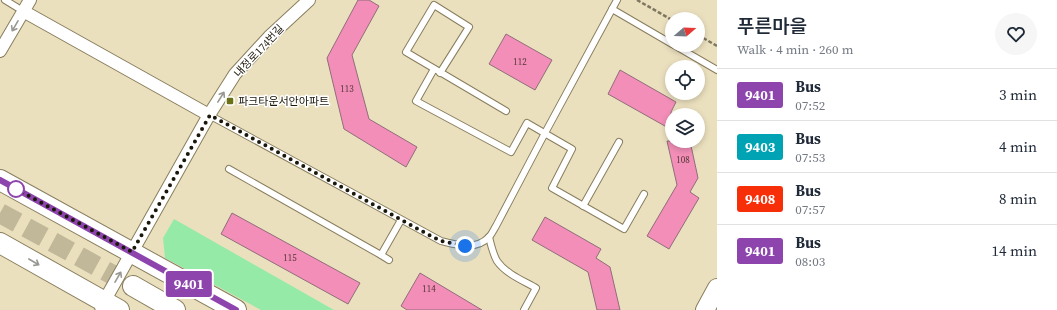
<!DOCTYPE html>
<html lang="en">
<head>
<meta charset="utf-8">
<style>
	body { margin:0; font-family:"Source Serif 4","Noto Sans KR",serif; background:#f6f6f7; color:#1f2937; height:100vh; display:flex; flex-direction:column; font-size:15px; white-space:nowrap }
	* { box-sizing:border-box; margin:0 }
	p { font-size:13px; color:#747a83 }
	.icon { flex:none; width:22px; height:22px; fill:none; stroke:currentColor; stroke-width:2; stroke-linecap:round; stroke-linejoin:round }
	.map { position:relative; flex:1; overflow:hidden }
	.panel { display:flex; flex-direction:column; background:#fff; width:340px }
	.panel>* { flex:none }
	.badge { padding:0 8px; border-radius:3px; font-size:14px; line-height:26px }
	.needle { width:26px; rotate:71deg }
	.tools { position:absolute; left:665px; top:12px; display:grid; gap:8px }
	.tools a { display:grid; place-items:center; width:40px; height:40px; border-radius:50%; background:#fff; box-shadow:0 2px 6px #0003; font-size:20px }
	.you { position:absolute; width:20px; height:20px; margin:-10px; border:3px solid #fff; border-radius:50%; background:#1a73e8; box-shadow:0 0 0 6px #1a73e833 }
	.map>.badge { position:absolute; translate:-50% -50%; box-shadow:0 0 0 2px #fff }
	.round { display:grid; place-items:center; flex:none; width:42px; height:42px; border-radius:21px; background:#f6f6f7 }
	.headline { display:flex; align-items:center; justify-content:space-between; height:68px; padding:0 20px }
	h1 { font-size:19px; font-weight:600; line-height:30px }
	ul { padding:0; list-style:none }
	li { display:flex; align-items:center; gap:12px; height:52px; padding:0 20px; border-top:1px solid #e0e1e3 }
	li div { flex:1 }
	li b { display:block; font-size:15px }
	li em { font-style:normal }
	li .badge { min-width:44px; font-weight:700; text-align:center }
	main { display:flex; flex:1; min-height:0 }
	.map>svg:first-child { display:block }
	.green { fill:#95eaa7 }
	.building { fill:#f28eb7; stroke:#906d7a }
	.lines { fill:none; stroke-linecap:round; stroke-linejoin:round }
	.primary-tunnel { stroke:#c1b89a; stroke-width:20; stroke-dasharray:20 10; stroke-linecap:butt }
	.lane-casing { stroke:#887e5e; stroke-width:8 }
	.street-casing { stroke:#887e5e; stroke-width:14 }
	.secondary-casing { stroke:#887e5e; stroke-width:20 }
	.primary-casing { stroke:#887e5e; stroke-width:22 }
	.path { stroke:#7e7760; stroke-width:2.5; stroke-dasharray:4 2; stroke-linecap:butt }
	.lane { stroke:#fff; stroke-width:6 }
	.street { stroke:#fff; stroke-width:12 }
	.secondary { stroke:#fff; stroke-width:18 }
	.primary { stroke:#fff; stroke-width:20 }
	.oneway { stroke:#989791 }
	.line-casing { stroke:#fff; stroke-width:9 }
	.line { stroke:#8e44ad; stroke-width:6 }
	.walk { stroke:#1b170a; stroke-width:4; stroke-dasharray:0 7.2 }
	.poi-dot { fill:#6a7016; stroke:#fff; stroke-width:1.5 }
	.stop-dot { fill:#fff; stroke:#8e44ad; stroke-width:2 }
	.labels { text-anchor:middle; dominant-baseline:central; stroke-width:3; stroke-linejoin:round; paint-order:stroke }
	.number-label { font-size:9px; fill:#513535 }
	.street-label { font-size:11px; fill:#1b170a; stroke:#fff }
	.poi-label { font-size:11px; fill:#1b170a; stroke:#fff; text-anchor:start }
</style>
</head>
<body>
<main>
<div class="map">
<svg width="717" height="310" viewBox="0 0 717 310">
	<rect width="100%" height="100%" fill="#ebe0be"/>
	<path class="green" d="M174 219 334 310H261L165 258 163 238Z"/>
	<g class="building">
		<path d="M358 0H369L379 6 352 55 369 119 417 147 406 167 344 129 327 58Z"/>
		<path d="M506 34 552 60 535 90 489 64Z"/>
		<path d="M620 70 676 102 671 112 672 130 608 94Z"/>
		<path d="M667 141H690L698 178 690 192 699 198 669 249 647 236 677 185Z"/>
		<path d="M232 213 360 283 348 304 221 234Z"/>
		<path d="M545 217 601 249 596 258 610 267 620 310H597L588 272 532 240Z"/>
		<path d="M420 273 482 310H407L401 306Z"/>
	</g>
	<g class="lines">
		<path class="primary-tunnel" d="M0 213 133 286"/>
		<defs>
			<g id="lane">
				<path d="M5 0 23 11"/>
				<path d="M612 9 672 44"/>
				<path d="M674 45 717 70"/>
				<path d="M434 69 416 101 511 152 527 123 572 149 552 188 624 229 644 194"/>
				<path d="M440 73 469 27 434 5 406 52 506 111"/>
				<path d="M209 115 441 241C456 245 476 251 489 237 492 234 494 229 496 226L545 133 617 0"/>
				<path d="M229 169 381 255 401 220"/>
				<path d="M583 206 619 142"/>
				<path d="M489 237C491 245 493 254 497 261 506 274 524 281 536 288L524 310"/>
				<path d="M381 255 389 260"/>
			</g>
			<g id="street">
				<path d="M23 11 209 115"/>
				<path d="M0 51 30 0"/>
				<path d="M101 307 209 115 235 74 269 37 309 0"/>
			</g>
			<path id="secondary" d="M705 310 717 288"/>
			<g id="primary">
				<path d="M0 180 236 310"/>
				<path d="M0 243 119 310"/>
				<path d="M133 286 175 310"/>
			</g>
		</defs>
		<use href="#lane" class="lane-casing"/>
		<use href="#street" class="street-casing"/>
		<use href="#secondary" class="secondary-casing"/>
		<use href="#primary" class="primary-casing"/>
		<g class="path">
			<path d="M637 0 672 20"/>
			<path d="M698 35 717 46"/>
		</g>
		<use href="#lane" class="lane"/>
		<use href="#street" class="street"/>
		<use href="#secondary" class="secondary"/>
		<use href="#primary" class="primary"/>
	</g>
	<defs><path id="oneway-shaft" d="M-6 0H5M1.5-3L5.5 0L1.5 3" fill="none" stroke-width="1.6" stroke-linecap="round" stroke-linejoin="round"/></defs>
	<g class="oneway">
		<use href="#oneway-shaft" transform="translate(15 26) rotate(120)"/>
		<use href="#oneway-shaft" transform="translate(221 97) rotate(-58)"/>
		<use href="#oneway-shaft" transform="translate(34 262) rotate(30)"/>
		<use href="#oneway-shaft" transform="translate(118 277) rotate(-60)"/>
	</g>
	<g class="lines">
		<defs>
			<path id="line" d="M0 180 236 310"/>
		</defs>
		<use href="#line" class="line-casing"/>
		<use href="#line" class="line"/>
		<path class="walk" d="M16 189 132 252 210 115 429 235 441 241 465 246"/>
	</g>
	<rect class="poi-dot" x="226" y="97" width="8" height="8" rx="2"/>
	<circle class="stop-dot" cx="16" cy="189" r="8"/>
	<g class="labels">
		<g class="number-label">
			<text x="520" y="62">112</text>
			<text x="347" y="89">113</text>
			<text x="683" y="160">108</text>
			<text x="290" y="258">115</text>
			<text x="429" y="289">114</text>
		</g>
		<g class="street-label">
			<text transform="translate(259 51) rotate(-47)">내정로174번길</text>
		</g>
		<g class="poi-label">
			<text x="238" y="101">파크타운서안아파트</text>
		</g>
	</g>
</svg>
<div class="tools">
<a><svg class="needle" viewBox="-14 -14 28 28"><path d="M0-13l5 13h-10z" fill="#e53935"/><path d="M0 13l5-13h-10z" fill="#747a83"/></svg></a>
<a><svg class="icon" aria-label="locate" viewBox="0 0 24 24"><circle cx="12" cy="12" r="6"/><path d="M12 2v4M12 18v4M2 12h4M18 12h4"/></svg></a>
<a><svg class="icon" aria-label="layers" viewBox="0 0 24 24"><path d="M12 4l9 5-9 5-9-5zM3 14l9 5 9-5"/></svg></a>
</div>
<div class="you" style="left:465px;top:246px"></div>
<b class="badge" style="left:189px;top:284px;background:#8e44ad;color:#fff">9401</b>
</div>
<section class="panel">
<div class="headline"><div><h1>푸른마을</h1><p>Walk · 4 min · 260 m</p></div><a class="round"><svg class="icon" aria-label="heart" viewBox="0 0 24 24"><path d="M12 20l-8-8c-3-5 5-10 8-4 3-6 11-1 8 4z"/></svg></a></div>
<ul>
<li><span class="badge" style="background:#8e44ad;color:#fff">9401</span><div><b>Bus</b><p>07:52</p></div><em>3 min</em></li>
<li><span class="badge" style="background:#00a3b4;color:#fff">9403</span><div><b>Bus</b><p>07:53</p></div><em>4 min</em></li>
<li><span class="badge" style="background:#f72f08;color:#fff">9408</span><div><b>Bus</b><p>07:57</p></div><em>8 min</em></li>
<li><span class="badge" style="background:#8e44ad;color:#fff">9401</span><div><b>Bus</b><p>08:03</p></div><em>14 min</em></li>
</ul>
</section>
</main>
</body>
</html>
